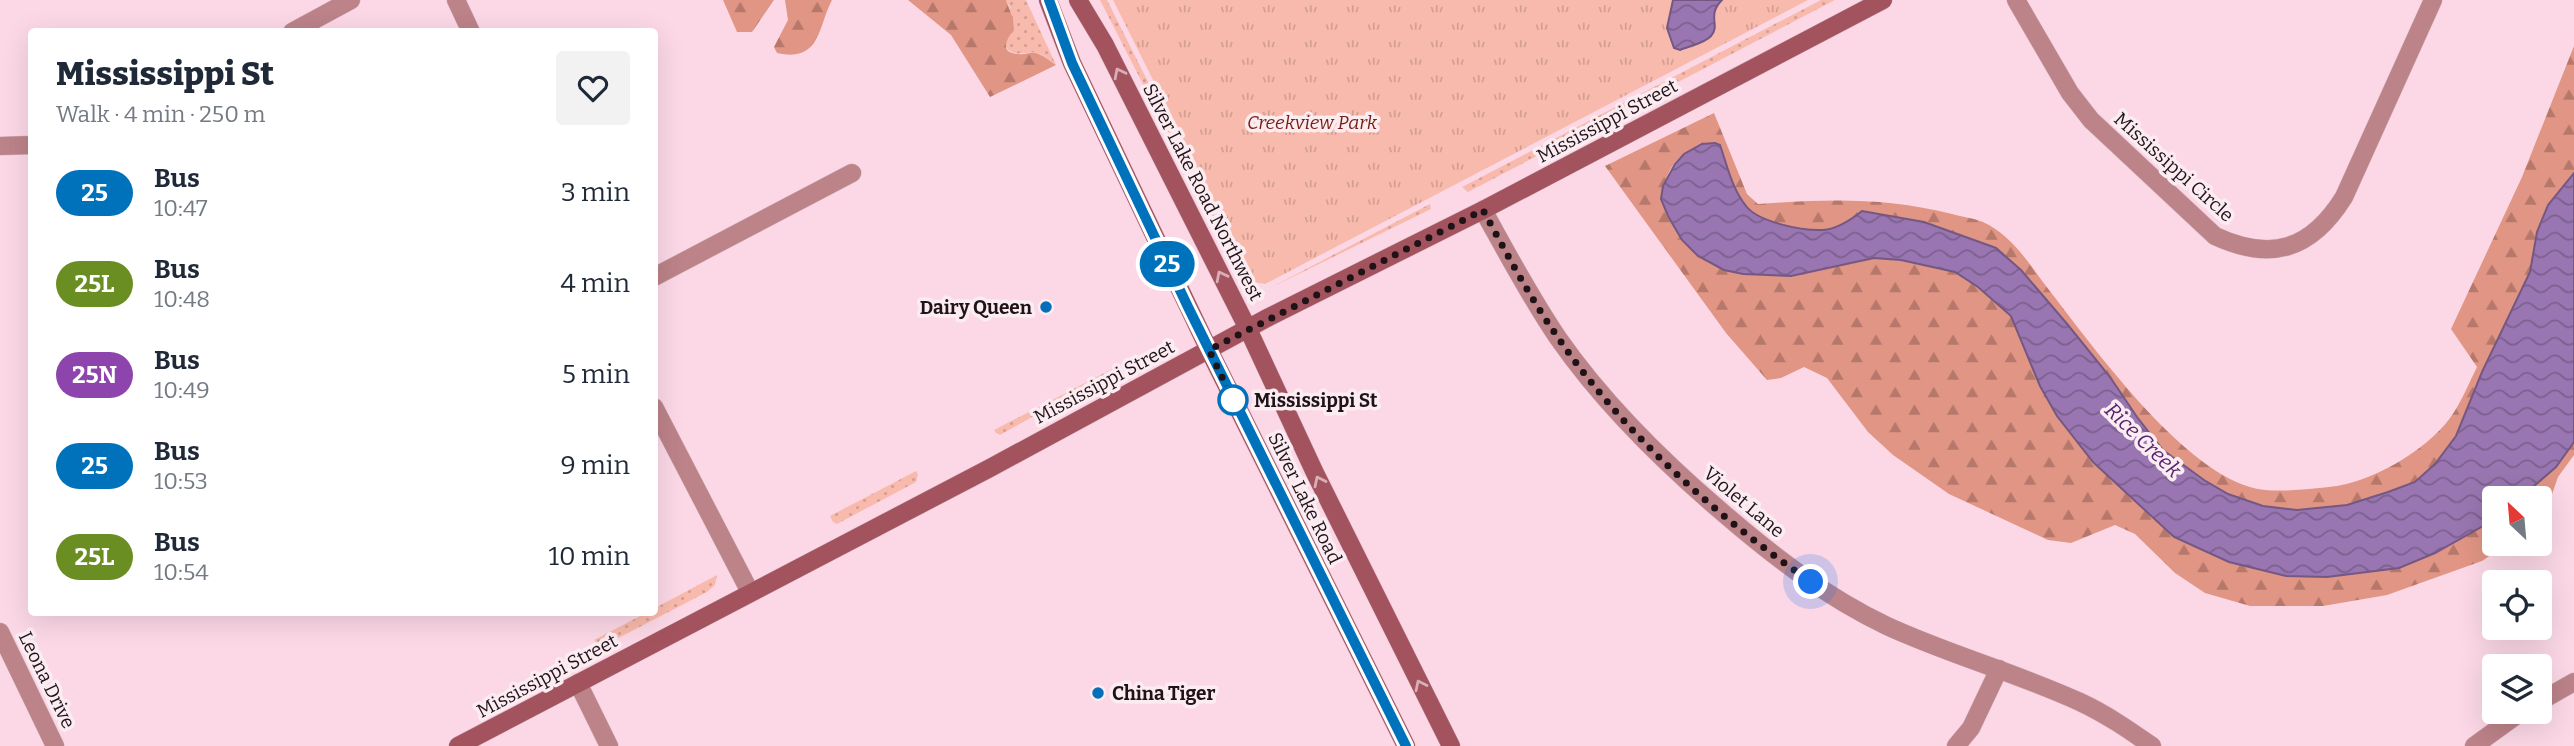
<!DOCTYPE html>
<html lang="en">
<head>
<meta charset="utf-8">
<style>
	body { margin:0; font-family:Bitter,serif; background:#f2f2f3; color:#1f2937; height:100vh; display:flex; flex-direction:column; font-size:26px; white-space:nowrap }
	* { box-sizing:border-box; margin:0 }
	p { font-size:23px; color:#747a83 }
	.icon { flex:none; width:38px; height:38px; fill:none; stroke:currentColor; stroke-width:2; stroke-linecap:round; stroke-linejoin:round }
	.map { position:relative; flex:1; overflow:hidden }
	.drawer { position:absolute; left:28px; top:28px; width:630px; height:588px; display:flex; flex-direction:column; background:#fff; border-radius:7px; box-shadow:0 7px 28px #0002 }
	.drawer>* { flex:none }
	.badge { padding:0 14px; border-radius:23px; font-size:24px; line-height:46px }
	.needle { width:46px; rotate:334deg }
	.fabs { position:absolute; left:2482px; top:486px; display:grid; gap:14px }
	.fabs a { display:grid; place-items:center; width:70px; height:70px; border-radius:7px; background:#fff; box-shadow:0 7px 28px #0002; font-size:35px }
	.you { position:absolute; width:35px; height:35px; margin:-18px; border:5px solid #fff; border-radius:50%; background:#1a73e8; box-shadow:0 0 0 10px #1a73e833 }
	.map>.badge { position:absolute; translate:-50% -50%; box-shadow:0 0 0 4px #fff }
	.round { display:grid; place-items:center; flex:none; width:74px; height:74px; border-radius:7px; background:#f2f2f3 }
	.headline { display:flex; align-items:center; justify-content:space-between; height:119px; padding:0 28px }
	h1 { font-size:33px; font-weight:800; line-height:52px }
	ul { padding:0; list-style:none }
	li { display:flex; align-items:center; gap:21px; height:91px; padding:0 28px }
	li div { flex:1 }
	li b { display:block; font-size:26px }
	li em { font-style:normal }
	li .badge { min-width:77px; font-weight:700; text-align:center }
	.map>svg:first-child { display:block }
	.grass { fill:url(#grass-dots) }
	.forest { fill:url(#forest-firs) }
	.park { fill:url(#park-tufts) }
	.water { fill:url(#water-waves); stroke:#745883; stroke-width:2 }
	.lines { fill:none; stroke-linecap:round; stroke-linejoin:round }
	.street-casing { stroke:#d4b5c1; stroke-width:19 }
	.secondary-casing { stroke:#d4b5c1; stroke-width:19 }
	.street { stroke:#bc8389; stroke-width:18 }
	.secondary { stroke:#a3535e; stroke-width:18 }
	.oneway { stroke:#d8afb7 }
	.line-casing { stroke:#fff; stroke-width:16 }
	.line { stroke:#0072bc; stroke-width:10 }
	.walk { stroke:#1f1318; stroke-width:7; stroke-dasharray:0 12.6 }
	.poi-dot { fill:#076eba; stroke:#fbecf2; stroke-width:2.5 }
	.stop-dot { fill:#fff; stroke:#0072bc; stroke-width:3.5 }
	.labels { text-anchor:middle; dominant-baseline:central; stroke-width:7; stroke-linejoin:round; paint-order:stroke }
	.street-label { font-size:19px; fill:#1f1318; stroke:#fbecf2 }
	.park-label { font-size:19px; font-style:italic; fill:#781f0e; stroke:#fbecf2 }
	.poi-label { font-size:19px; font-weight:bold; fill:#1f1318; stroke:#fbecf2; text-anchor:end }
	.stop-label { font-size:19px; font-weight:bold; fill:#1f1318; stroke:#fbecf2; text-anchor:start }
	.water-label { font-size:21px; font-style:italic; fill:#54256e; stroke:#fbecf2 }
</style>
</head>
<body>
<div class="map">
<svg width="2574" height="746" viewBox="0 0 2574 746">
	<defs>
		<pattern id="grass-dots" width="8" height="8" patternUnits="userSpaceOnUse" patternTransform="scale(1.75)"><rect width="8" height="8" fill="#f8baac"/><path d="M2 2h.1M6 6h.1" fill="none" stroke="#d49f93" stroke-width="1.8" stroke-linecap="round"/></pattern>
		<pattern id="forest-firs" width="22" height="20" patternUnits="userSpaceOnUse" patternTransform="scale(1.75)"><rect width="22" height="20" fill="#e19584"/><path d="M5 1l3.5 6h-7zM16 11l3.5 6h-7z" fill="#b6786b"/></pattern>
		<pattern id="park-tufts" width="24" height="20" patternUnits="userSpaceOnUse" patternTransform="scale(1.75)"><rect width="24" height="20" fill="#f8baac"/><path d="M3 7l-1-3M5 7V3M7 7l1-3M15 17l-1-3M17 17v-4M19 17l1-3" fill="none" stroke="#d49f93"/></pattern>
		<pattern id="water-waves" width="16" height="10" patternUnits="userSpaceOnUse" patternTransform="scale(1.75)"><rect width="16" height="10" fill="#9976b1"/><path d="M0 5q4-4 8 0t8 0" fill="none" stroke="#7c608f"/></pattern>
	</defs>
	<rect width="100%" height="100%" fill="#fcd8e6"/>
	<g class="grass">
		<path d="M1006 0H1026L1056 65C1051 62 1045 56 1040 54 1027 49 1015 60 1005 46L1010 8Z"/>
		<path d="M1100 0H1107L1248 282 1245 284Z"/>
		<path d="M1821 0H1835L1468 192 1462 187Z"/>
		<path d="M1430 204 1431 209 1268 289Z"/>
		<path d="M1118 366V369L1000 435 996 433 994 430Z"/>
		<path d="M916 471 918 474 916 482 837 524 833 522 830 516Z"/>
		<path d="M717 575 715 585 707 592 601 647 594 640 646 613 654 612 655 608Z"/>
	</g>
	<g class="forest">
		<path d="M723 0H774L752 32H737Z"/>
		<path d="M785 0H832C818 26 821 63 777 53L774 47 788 20Z"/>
		<path d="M908 0H1006L1013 19 1014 30C1006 39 999 53 1018 54 1024 55 1030 52 1036 53 1043 55 1050 61 1056 65L990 97 951 35Z"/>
		<path d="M2574 46V173L2547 205 2537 232 2530 272 2482 372 2456 436 2435 464 2415 482 2388 492 2347 505 2297 510 2263 506 2228 494 2204 480 2163 450 2137 417 2110 377 2068 325 1996 248 1924 222 1862 211C1852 219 1837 229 1823 230 1803 231 1759 222 1746 206 1732 190 1727 165 1720 145 1709 148 1694 149 1685 154 1670 162 1663 184 1661 200L1850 264 1874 258 1901 260 1955 272 1978 287 2011 316 2040 386 2057 416 2093 462 2174 537 2229 562 2286 576 2327 577 2399 568 2435 553 2494 520V544H2507L2482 561 2387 595 2323 606H2250L2205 593 2175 573 2135 534 2115 525 2071 543 2048 540 1949 494 1893 455 1868 432 1827 378 1804 367 1781 378 1767 380 1726 333 1605 166 1714 113 1747 194 1758 204C1827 199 1885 197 1952 214 1962 217 1974 218 1983 222 2012 235 2030 265 2049 290 2094 348 2179 466 2250 487 2271 494 2306 489 2329 487 2369 484 2426 451 2450 418 2461 403 2469 383 2477 367L2451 329 2522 177Z"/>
		<path d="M2574 442V455L2558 477 2548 506 2539 516V499H2519L2556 467Z"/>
	</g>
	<path class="park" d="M1113 0H1808L1265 284 1254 282Z"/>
	<g class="water">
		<path d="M1673 0H1722C1706 16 1721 25 1711 36 1705 43 1690 46 1680 50L1674 48 1667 28Z"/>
		<path d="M1715 143 1720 145C1727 165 1732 189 1746 206 1758 222 1802 231 1823 230 1836 229 1852 219 1862 211L1924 222 1996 248 2021 270 2068 325 2110 377 2137 417 2163 450 2204 480 2228 494 2263 506 2297 510 2347 505 2388 492 2415 482 2435 464 2456 436 2482 372 2530 272 2537 232 2548 205 2574 173V442L2556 467 2519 499H2494L2492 521 2435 553 2399 568 2327 577 2286 576 2229 562 2174 537 2093 462 2057 416 2040 386 2011 316 1978 287 1955 272 1901 260 1874 258 1791 276 1743 274 1724 270 1698 256 1682 240 1668 216 1661 199 1663 186 1675 164 1684 154 1702 144Z"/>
	</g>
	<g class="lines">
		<defs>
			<g id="street">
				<path d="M456 0 471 32"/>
				<path d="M2016 0 2070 93 2091 120 2215 236C2271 262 2311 250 2344 197L2433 0"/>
				<path d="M292 32 351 0"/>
				<path d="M0 146 32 145"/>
				<path d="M1483 210C1507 253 1530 297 1558 338 1604 404 1661 460 1722 512 1773 556 1826 597 1887 626 1950 655 2017 673 2080 702 2106 714 2129 730 2152 746"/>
				<path d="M654 277 852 173"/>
				<path d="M654 407 750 592"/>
				<path d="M0 632 55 746"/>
				<path d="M578 683 609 746"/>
				<path d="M2539 702 2574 682"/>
				<path d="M1956 746 1971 728 1999 669"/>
				<path d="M2474 746 2521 712"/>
			</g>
			<g id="secondary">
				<path d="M1048 0 1072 63 1209 350 1406 746"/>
				<path d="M1078 0 1105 45 1248 329 1315 473 1451 746"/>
				<path d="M458 746 990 468 1269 317 1483 210 1883 0"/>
			</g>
		</defs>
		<use href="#street" class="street-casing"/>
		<use href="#secondary" class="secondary-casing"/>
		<use href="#street" class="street"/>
		<use href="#secondary" class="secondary"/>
	</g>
	<defs><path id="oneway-chevron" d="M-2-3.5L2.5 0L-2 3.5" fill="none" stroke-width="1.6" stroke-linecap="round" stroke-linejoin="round" transform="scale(1.75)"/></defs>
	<g class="oneway">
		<use href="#oneway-chevron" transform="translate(1119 73) rotate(-117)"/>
		<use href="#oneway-chevron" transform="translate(1221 276) rotate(-117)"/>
		<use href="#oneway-chevron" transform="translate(1319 481) rotate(-116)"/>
		<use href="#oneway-chevron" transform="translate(1420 685) rotate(-116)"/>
	</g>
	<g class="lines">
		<defs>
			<path id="line" d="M1049 0 1072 63 1188 307 1406 746"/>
		</defs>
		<use href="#line" class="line-casing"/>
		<use href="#line" class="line"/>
		<path class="walk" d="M1233 400 1209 350 1483 210C1507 254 1530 298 1559 339 1625 435 1716 516 1811 582"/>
	</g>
	<g class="poi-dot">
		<circle cx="1046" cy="307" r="7"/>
		<circle cx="1098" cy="693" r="7"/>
	</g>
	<circle class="stop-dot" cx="1233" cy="400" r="14"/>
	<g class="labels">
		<g class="street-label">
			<text transform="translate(1607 121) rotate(-28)">Mississippi Street</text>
			<text transform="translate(2174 167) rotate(42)">Mississippi Circle</text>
			<text transform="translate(1203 192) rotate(63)">Silver Lake Road Northwest</text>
			<text transform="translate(1104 382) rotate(-28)">Mississippi Street</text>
			<text transform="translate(1305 498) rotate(64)">Silver Lake Road</text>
			<text transform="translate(1744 502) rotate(40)">Violet Lane</text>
			<text transform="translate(547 676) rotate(-28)">Mississippi Street</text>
			<text transform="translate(47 680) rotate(64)">Leona Drive</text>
		</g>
		<g class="park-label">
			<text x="1312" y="122">Creekview Park</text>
		</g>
		<g class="poi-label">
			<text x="1032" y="307">Dairy Queen</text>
			<text x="1112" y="693" text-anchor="start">China Tiger</text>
		</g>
		<g class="stop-label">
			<text x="1254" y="400">Mississippi St</text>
		</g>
		<g class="water-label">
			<text transform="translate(2143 440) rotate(44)">Rice Creek</text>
		</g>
	</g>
</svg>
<div class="fabs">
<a><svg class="needle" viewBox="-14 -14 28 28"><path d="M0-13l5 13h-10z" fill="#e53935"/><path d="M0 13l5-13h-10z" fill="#747a83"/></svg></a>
<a><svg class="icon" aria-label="locate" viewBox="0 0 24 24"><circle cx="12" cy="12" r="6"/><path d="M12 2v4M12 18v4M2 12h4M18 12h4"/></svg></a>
<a><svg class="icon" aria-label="layers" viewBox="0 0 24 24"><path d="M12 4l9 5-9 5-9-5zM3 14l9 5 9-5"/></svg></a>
</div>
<div class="you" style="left:1811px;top:582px"></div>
<b class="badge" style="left:1167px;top:264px;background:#0072bc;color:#fff">25</b>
<section class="drawer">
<div class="headline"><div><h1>Mississippi St</h1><p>Walk · 4 min · 250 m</p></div><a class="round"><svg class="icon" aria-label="heart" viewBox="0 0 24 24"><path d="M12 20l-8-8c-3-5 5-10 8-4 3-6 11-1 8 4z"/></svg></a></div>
<ul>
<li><span class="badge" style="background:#0072bc;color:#fff">25</span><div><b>Bus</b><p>10:47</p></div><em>3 min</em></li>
<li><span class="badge" style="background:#6b8e23;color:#fff">25L</span><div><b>Bus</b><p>10:48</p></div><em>4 min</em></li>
<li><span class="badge" style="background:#8e44ad;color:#fff">25N</span><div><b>Bus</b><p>10:49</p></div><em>5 min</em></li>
<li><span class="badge" style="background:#0072bc;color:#fff">25</span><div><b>Bus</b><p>10:53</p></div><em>9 min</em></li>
<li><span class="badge" style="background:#6b8e23;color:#fff">25L</span><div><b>Bus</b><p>10:54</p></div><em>10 min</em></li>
</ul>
</section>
</div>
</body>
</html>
